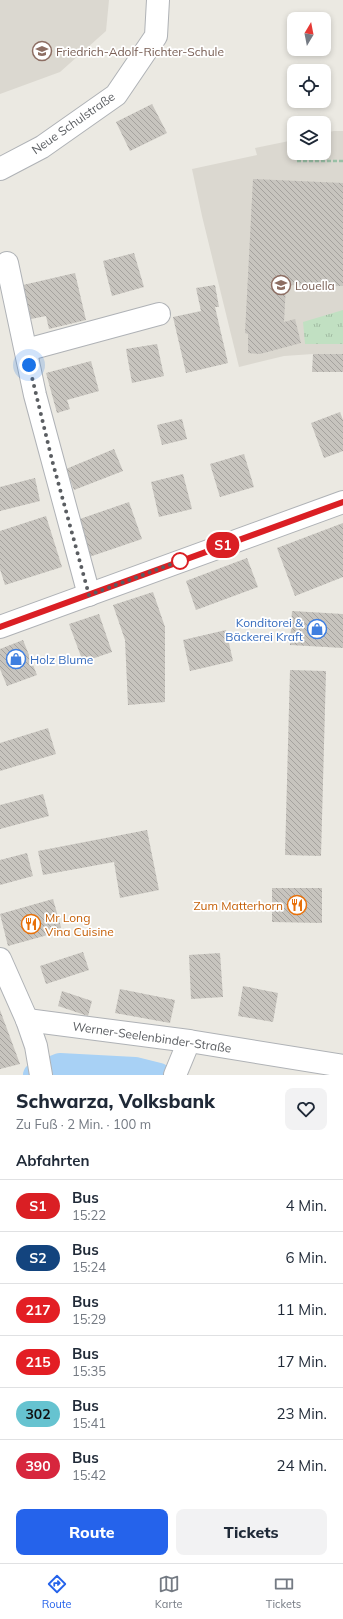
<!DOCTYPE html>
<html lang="de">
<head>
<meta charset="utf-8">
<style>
	body { margin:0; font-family:Mulish,sans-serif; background:#f2f2f3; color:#1f2937; height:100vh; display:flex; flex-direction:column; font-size:15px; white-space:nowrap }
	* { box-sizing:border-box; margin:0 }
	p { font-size:13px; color:#747a83 }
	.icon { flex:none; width:22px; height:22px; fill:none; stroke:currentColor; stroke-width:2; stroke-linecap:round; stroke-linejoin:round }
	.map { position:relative; height:1075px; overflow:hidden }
	.panel { display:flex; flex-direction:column; background:#fff; flex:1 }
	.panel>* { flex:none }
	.badge { padding:0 8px; border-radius:13px; font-size:14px; line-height:26px }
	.needle { width:26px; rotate:10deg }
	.controls { position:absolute; left:287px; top:12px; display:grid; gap:8px }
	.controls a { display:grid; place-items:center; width:44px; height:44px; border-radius:8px; background:#fff; box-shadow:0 2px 6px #0003; font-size:20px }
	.you { position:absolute; width:20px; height:20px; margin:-10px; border:3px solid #fff; border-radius:50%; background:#1a73e8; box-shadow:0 0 0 6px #1a73e833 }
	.map>.badge { position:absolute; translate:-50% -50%; box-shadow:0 0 0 2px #fff }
	h2 { padding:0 16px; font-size:15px; line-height:36px }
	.round { display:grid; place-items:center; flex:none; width:42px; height:42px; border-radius:8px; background:#f2f2f3 }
	.head { display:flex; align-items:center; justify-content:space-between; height:68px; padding:0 16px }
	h1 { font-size:19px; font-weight:800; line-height:30px }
	.button { display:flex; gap:8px; margin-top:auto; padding:8px 16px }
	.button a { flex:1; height:46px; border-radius:8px; background:#2563eb; color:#fff; font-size:16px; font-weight:800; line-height:46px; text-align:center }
	.button a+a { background:#f2f2f3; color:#1f2937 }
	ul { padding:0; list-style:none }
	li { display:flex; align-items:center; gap:12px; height:52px; padding:0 16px; border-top:1px solid #e0e1e3 }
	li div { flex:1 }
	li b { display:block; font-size:15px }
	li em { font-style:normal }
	li .badge { min-width:44px; font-weight:700; text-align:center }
	.dock { display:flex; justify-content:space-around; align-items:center; height:56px; border-top:1px solid #e0e1e3; background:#fff; font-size:11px; color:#747a83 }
	.dock a { display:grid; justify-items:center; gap:2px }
	.dock .current { color:#2563eb }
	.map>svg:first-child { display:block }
	.education { fill:#dbd8d0 }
	.park { fill:url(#park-tufts) }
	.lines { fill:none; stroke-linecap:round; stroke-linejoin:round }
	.canal { stroke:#a8d1f5; stroke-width:24 }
	.building { fill:url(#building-back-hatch) }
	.minor-casing { stroke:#afb2b6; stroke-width:24 }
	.path { stroke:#9ac1a7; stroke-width:2.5; stroke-dasharray:4 2; stroke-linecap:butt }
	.minor { stroke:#fff; stroke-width:22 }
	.line-casing { stroke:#fff; stroke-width:9 }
	.line { stroke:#da1f24; stroke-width:6 }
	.walk { stroke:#5a5d61; stroke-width:4; stroke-dasharray:0 7.2 }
	.stop-dot { fill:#fff; stroke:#da1f24; stroke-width:2 }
	.labels { text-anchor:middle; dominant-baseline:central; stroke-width:3.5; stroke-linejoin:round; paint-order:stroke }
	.education-label { font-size:12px; fill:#785e54; stroke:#fff; text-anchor:start }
	.street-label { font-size:12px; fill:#5a5d61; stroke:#fff }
	.shop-label { font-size:12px; fill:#366cbe; stroke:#fff; text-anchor:end }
	.food-label { font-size:12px; fill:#c56008; stroke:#fff; text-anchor:end }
</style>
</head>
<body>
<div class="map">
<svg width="343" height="1075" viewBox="0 0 343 1075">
	<defs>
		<pattern id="park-tufts" width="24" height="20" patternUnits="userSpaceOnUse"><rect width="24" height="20" fill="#c1e0c2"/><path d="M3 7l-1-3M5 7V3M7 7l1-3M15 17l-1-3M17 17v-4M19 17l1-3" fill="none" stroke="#a0b9a1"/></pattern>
		<pattern id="building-back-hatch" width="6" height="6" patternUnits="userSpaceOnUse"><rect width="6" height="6" fill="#c7c4be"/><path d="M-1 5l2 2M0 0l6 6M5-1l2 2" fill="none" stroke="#a5a29e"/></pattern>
	</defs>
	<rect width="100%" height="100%" fill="#ebe9e2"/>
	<g class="education">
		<path d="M0 0H109L106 31 60 72 0 94Z"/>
		<path d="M334 131H343V354H313L284 356 239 367 202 216 192 169 257 155 255 148 294 140V153H324V133Z"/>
	</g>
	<path class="park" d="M343 310V344H305L303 322Z"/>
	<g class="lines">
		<path class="canal" d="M35 1075 60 1065 135 1069 159 1075"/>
	</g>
	<g class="building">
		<path d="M152 104 167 133 130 151 116 122Z"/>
		<path d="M253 179 343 183V286L286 285 284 322 295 319 301 343 260 354 248 353V334L245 333Z"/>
		<path d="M134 253 144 287 112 296 103 261Z"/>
		<path d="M75 273 86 320 49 329 46 316 31 319 23 285Z"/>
		<path d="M215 285 219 307H215L228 363 186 373 173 317 201 311 196 288Z"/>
		<path d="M157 344 164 376 132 383 126 349Z"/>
		<path d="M313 354H343V372H312Z"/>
		<path d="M91 361 99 391 67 400 70 409 57 413 46 373Z"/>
		<path d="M340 412 343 420V451L324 458 311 423Z"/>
		<path d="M182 419 187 439 162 445 157 425Z"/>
		<path d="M114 449 123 471 74 490 66 469Z"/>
		<path d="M244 454 254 487 220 497 210 464Z"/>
		<path d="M183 474 192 509 159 517 151 482Z"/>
		<path d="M35 478 40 501 0 511V487Z"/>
		<path d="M129 502 142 539 89 557 77 520Z"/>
		<path d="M46 516 62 567 5 585 0 569V531Z"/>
		<path d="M343 523V577L295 596 277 548Z"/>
		<path d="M247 558 258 587 196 610 186 581Z"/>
		<path d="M153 592 165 627V702L128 705 125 640 113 605Z"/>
		<path d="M292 611 343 614V648L290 645Z"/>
		<path d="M99 614 112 652 83 662 69 624Z"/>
		<path d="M226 630 233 661 190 671 183 640Z"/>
		<path d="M23 640 37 675 7 686 0 669V649Z"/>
		<path d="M290 670 326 671 321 856 285 855Z"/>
		<path d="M48 728 56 754 0 771V743Z"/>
		<path d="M43 794 49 816 0 829V805Z"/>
		<path d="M147 830 159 890 120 898 114 862 43 875 38 851Z"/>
		<path d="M27 853 33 876 0 885V860Z"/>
		<path d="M272 888H322V923L272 922Z"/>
		<path d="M53 899 62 931 8 946 0 914Z"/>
		<path d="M83 952 89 970 46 984 40 966Z"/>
		<path d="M220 953 223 997 191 999 189 955Z"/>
		<path d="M243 986 278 993 273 1022 238 1016Z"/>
		<path d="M120 989 175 1000 170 1023 115 1013Z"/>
		<path d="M62 991 92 1001 88 1016 58 1006Z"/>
		<path d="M0 1010 20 1064 0 1069Z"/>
	</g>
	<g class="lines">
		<defs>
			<g id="minor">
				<path d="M0 169 42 147 116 95 156 36 158 0"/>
				<path d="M7 263 35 395 89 595"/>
				<path d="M26 350 159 314"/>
				<path d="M0 627 343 502"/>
				<path d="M0 959 27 1020 36 1046 41 1075"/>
				<path d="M27 1020 189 1041 343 1066"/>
				<path d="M175 1075 189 1041"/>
			</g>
		</defs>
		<use href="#minor" class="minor-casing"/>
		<path class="path" d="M297 161H343"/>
		<use href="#minor" class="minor"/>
	</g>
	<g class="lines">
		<defs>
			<path id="line" d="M0 627 343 502"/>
		</defs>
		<use href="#line" class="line-casing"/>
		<use href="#line" class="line"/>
		<path class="walk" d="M29 365 52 460 89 595 180 561"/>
	</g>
	<defs>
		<symbol id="school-ring" viewBox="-11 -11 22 22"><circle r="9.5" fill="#fff" stroke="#8d6e63" stroke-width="1.5"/><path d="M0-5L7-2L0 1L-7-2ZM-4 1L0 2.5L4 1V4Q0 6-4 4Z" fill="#8d6e63"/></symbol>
		<symbol id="shop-ring" viewBox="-11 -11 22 22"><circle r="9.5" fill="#fff" stroke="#3f7fe0" stroke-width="1.5"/><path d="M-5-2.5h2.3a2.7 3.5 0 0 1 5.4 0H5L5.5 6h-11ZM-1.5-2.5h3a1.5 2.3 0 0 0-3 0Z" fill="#3f7fe0"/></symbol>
		<symbol id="restaurant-ring" viewBox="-11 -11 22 22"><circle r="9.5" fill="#fff" stroke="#e8710a" stroke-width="1.5"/><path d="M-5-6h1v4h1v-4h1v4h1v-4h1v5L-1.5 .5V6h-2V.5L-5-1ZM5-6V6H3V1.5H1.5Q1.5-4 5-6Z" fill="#e8710a"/></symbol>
	</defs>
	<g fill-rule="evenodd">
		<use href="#school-ring" x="31" y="40" width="22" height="22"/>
		<use href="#school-ring" x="270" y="274" width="22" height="22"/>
		<use href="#shop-ring" x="306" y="618" width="22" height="22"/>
		<use href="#shop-ring" x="5" y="648" width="22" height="22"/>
		<use href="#restaurant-ring" x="286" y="894" width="22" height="22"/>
		<use href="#restaurant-ring" x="20" y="913" width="22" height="22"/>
	</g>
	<circle class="stop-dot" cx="180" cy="561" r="8"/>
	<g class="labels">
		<g class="education-label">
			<text x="56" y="51">Friedrich-Adolf-Richter-Schule</text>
			<text x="295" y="285">Louella</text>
		</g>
		<g class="street-label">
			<text transform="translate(73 123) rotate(-35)">Neue Schulstraße</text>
			<text transform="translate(152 1037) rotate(8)">Werner-Seelenbinder-Straße</text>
		</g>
		<g class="shop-label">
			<text x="303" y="622">Konditorei &amp;<tspan x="303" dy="14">Bäckerei Kraft</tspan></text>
			<text x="30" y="659" text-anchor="start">Holz Blume</text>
		</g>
		<g class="food-label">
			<text x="283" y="905">Zum Matterhorn</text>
			<text x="45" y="917" text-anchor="start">Mr Long<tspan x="45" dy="14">Vina Cuisine</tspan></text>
		</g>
	</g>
</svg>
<div class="controls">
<a><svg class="needle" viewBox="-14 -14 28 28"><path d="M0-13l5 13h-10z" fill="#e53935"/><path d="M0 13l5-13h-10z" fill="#747a83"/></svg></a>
<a><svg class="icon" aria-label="locate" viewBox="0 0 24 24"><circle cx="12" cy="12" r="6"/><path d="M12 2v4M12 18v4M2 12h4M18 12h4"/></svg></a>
<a><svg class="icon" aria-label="layers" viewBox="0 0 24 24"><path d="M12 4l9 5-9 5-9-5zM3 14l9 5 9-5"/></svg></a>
</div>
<div class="you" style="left:29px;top:365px"></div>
<b class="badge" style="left:223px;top:545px;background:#da1f24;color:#fff">S1</b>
</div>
<section class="panel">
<div class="head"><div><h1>Schwarza, Volksbank</h1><p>Zu Fuß · 2 Min. · 100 m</p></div><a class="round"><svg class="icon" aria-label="heart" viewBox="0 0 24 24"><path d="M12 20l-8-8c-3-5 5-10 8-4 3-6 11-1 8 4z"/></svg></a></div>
<h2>Abfahrten</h2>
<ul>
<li><span class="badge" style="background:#da1f24;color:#fff">S1</span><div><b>Bus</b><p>15:22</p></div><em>4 Min.</em></li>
<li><span class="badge" style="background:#13447e;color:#fff">S2</span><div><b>Bus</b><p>15:24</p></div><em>6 Min.</em></li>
<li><span class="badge" style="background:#e31e24;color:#fff">217</span><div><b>Bus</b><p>15:29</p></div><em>11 Min.</em></li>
<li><span class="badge" style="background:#e31e24;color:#fff">215</span><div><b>Bus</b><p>15:35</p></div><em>17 Min.</em></li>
<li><span class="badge" style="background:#66c3d0;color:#111">302</span><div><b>Bus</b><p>15:41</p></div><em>23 Min.</em></li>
<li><span class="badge" style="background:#d7263d;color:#fff">390</span><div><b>Bus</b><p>15:42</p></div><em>24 Min.</em></li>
</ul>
<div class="button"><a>Route</a><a>Tickets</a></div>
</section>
<nav class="dock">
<a class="current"><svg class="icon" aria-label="directions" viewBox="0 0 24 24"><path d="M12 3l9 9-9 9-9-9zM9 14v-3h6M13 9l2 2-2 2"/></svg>Route</a>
<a><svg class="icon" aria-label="map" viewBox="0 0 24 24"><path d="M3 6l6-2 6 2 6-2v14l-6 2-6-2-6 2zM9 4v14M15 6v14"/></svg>Karte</a>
<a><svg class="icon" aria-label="tickets" viewBox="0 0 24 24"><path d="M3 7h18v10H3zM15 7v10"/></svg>Tickets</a>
</nav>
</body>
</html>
